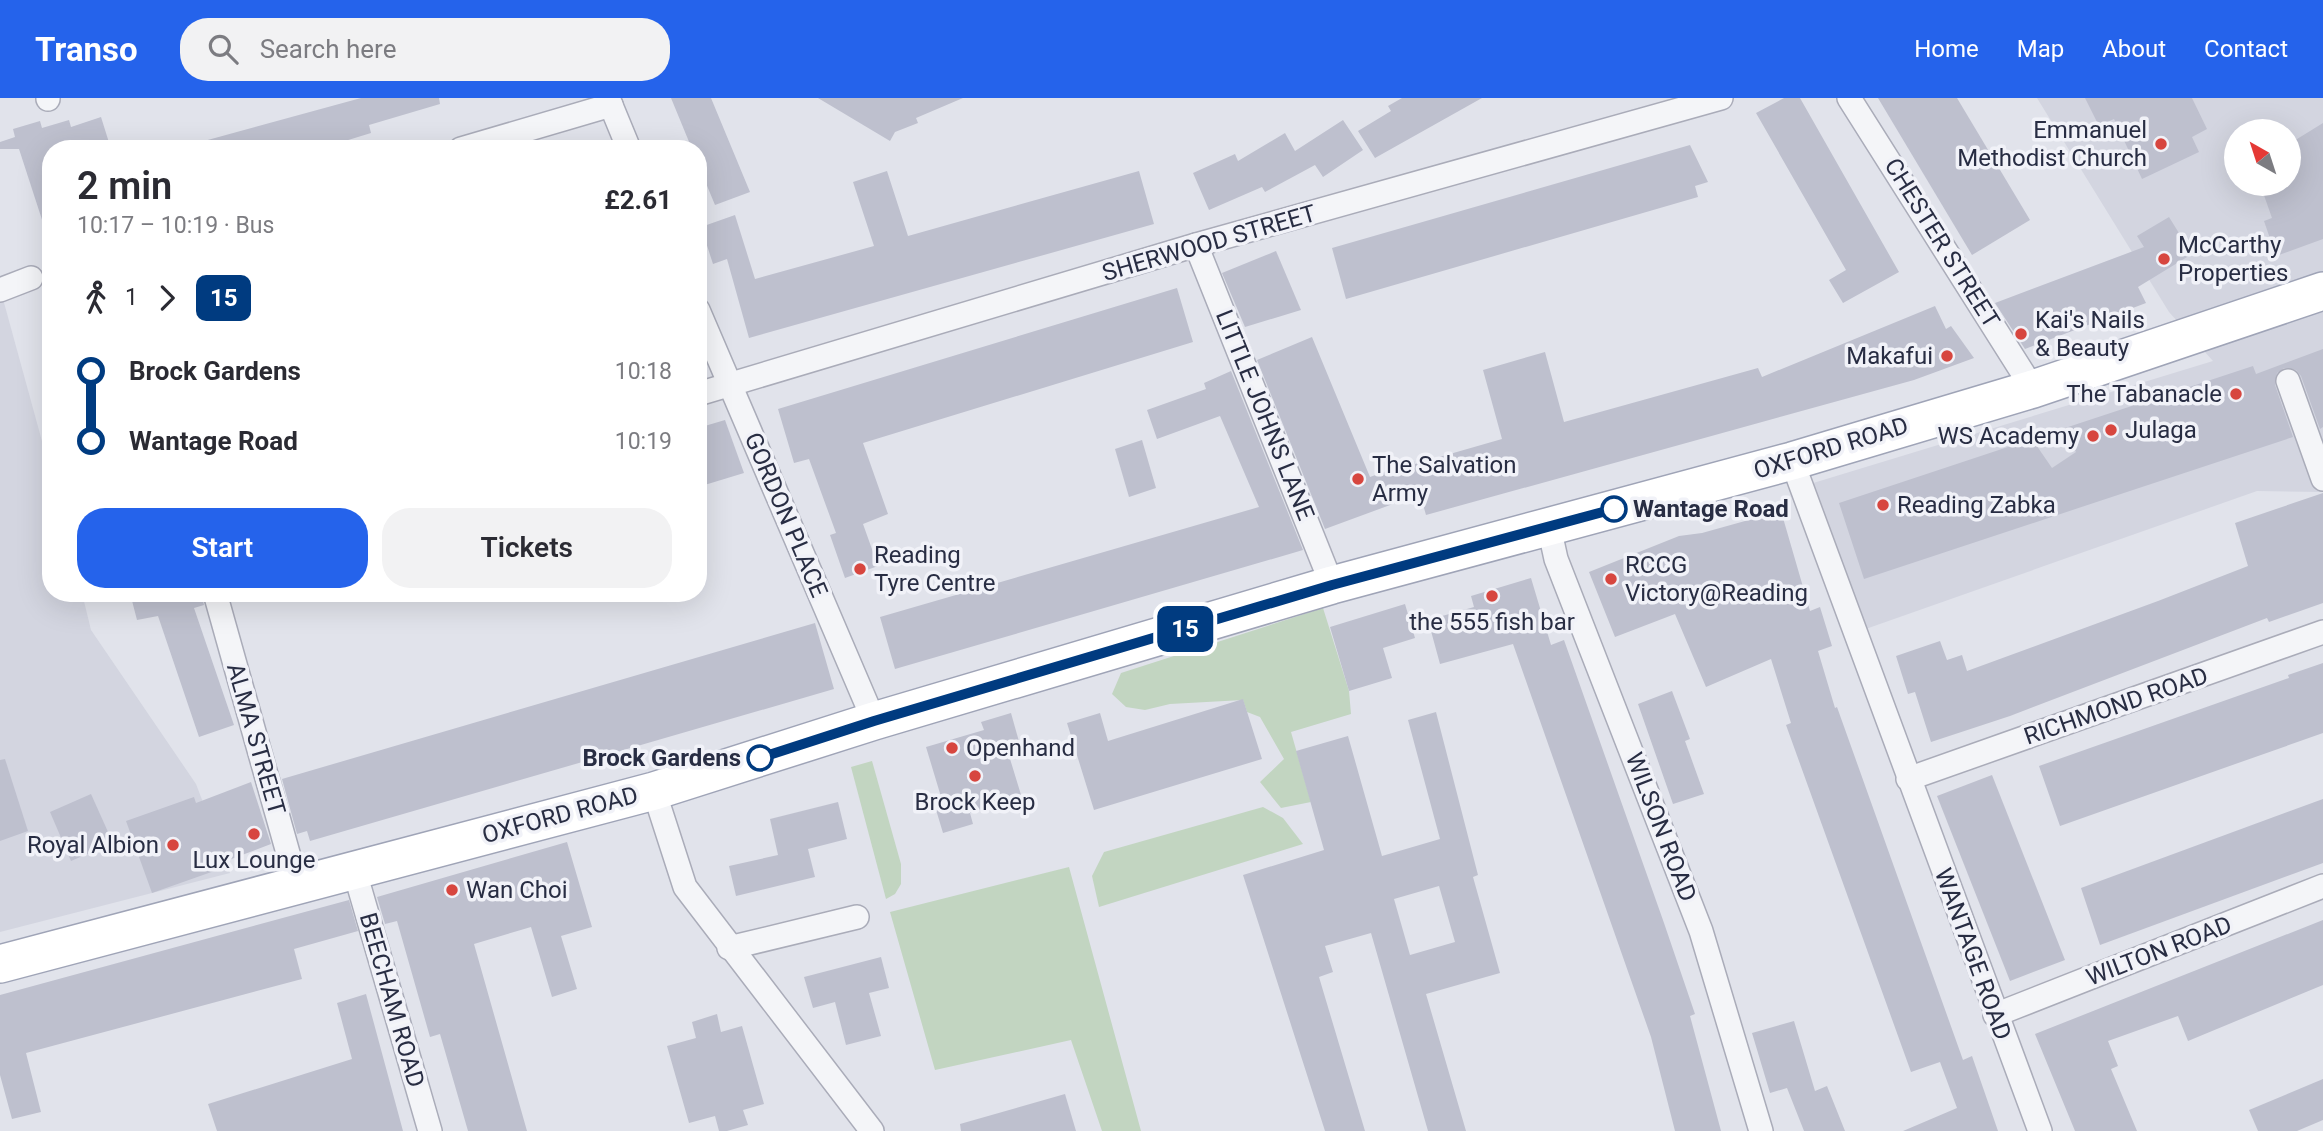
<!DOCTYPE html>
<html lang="en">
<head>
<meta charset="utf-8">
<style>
	body { margin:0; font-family:Roboto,sans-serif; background:#f2f2f3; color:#2b2b33; height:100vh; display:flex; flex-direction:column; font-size:26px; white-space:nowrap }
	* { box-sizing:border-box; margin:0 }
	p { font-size:23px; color:#7c7c81 }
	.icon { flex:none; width:38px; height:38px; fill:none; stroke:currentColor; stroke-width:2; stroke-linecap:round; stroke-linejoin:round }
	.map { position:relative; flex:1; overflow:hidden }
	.sheet { position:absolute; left:42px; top:42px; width:665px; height:462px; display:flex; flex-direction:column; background:#fff; border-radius:28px; box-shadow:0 7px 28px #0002 }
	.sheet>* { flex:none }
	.badge { padding:0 14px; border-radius:10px; font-size:24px; line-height:46px }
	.needle { width:46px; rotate:321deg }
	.fabs { position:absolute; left:2224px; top:21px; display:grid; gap:14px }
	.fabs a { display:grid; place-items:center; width:77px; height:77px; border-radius:50%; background:#fff; box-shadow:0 7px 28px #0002; font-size:35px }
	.map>.badge { position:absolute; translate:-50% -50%; box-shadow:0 0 0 4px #fff }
	.legs { display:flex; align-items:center; gap:10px; height:77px; padding:0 35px; font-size:23px }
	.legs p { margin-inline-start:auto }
	.summary { display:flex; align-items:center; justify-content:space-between; height:119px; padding:0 35px }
	h1 { font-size:38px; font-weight:600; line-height:52px }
	.button { display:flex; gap:14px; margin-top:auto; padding:14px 35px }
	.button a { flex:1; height:80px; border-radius:28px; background:#2563eb; color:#fff; font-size:28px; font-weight:600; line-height:80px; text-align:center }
	.button a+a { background:#f2f2f3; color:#2b2b33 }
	ul { padding:0 35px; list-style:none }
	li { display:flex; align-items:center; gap:24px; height:70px; font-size:26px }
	li i { display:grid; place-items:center; width:10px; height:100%; margin:0 9px; background:currentColor }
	li i::after { content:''; width:18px; height:18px; margin:-9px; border:5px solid; border-radius:50%; background:#fff }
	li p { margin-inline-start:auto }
	li:first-child i { background:linear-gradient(#0000 50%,currentColor 0) }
	li:last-child i { background:linear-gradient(currentColor 50%,#0000 0) }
	header { display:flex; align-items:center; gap:42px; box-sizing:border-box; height:98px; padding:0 35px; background:#2563eb; color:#fff }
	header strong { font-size:33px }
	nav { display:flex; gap:38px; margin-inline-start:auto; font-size:24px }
	.search { width:490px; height:63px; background:#f2f2f3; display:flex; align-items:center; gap:18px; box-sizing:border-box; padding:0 24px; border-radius:28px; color:#7c7c81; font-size:26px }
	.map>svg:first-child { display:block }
	.built { fill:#d3d5e0; fill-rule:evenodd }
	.green { fill:#c2d5c1 }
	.building { fill:#bec0ce; fill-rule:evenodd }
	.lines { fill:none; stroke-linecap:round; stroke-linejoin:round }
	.minor-casing { stroke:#aaacb9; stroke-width:26 }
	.primary-casing { stroke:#9fa4b7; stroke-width:40 }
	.minor { stroke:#f4f5f8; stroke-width:23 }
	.primary { stroke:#fff; stroke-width:37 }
	.line-1-casing { stroke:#fff; stroke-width:16 }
	.line-1 { stroke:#003b80; stroke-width:10 }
	.poi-dot { fill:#d7463f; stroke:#f1f2f8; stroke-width:2.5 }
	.stop-1-dot { fill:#fff; stroke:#003b80; stroke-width:3.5 }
	.labels { text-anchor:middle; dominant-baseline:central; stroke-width:7; stroke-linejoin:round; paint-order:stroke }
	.poi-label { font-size:24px; fill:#282d43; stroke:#f1f2f8; text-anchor:start }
	.street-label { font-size:24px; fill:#282d43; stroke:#f1f2f8 }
	.stop-label { font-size:24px; font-weight:bold; fill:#282d43; stroke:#f1f2f8; text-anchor:start }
</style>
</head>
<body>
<header>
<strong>Transo</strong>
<div class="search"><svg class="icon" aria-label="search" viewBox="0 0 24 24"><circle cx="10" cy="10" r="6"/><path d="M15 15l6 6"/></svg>Search here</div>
<nav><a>Home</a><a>Map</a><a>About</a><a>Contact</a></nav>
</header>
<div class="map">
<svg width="2323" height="1033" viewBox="0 0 2323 1033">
	<rect width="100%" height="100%" fill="#e1e3eb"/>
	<g class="built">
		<path d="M2037 0H2323V394L2257 393 1860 533 1810 386 2213 263 2169 214ZM2236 33H2289V86H2236Z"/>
		<path d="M0 190 51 376V495H82L91 532 196 686 230 775 0 834Z"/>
	</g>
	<g class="green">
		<path d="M1323 510 1349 593 1351 616 1291 634 1311 704 1281 710 1260 684 1284 661 1260 619 1247 614 1243 602 1170 606 1145 612 1126 609 1112 596 1121 575Z"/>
		<path d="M872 663 901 766V786L895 796 886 801 851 669Z"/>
		<path d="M1263 709 1283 720 1303 746 1099 809 1092 778 1104 754Z"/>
		<path d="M1069 769 1141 1033H1102L1071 942 935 972 890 814Z"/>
	</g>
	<g class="building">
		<path d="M361 0H439L440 6 369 27 371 35 319 51H205L204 43Z"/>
		<path d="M671 0H711L750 94 715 107 698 66V51H692Z"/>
		<path d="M818 0H963L916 20 918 25 895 34 890 43Z"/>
		<path d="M1402 0H1482L1375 60 1358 33 1391 13 1388 8Z"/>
		<path d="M1784 0H1800L1899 174 1843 205 1829 182 1846 172 1756 15Z"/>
		<path d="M1878 0H1957L2030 122 1972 157Z"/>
		<path d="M2085 0H2192L2207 31 2192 39 2199 54 2142 81 2114 21 2099 28Z"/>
		<path d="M101 19 111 51H51V133L46 134 19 51H0V44L15 39 13 31 40 23 42 30 69 22 71 29Z"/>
		<path d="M1343 22 1363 52 1323 79 1315 67 1265 94 1262 89 1209 112 1193 75 1235 56 1238 63 1285 35 1295 53Z"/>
		<path d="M2323 25V141L2276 158 2264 123 2272 120 2260 86H2289V46Z"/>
		<path d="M1690 47 1708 84 1695 88 1698 99 1346 201 1332 150Z"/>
		<path d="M887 73 908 138 1139 73 1154 126 749 240 727 161 713 166 701 129 735 117 755 181 874 148 853 84Z"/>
		<path d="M2169 119 2192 156 2138 189 2146 205 2025 251 1995 205 2144 149 2137 138Z"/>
		<path d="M1276 153 1301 212 1245 229 1222 175Z"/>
		<path d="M1177 190 1193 244 863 345 888 416 863 426 878 468 845 480 830 437 836 435 809 361 794 365 778 311Z"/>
		<path d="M1935 208 1946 231 1951 228 1974 260 1914 282 1426 417 1420 396 1325 431 1257 262 1312 239 1370 379 1414 363 1415 366 1502 341 1483 272 1545 254 1564 324 1758 270 1762 279Z"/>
		<path d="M2323 251V329L2320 331 2301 278 2296 272 2284 270 2277 275 2275 287 2293 339 1864 481 1839 405 2032 341 2052 370 2076 354 2062 331 2253 268 2256 276Z"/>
		<path d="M1231 273 1303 452 895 571 880 519 1259 409 1220 318 1157 341 1147 312 1206 291 1204 285Z"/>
		<path d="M725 322 744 375 698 389V330Z"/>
		<path d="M1142 342 1156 390 1129 399 1115 351Z"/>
		<path d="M2323 395V505L2269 524 2267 520 2010 618 1931 644 1915 594 1908 596 1896 558 1940 543 1947 562 1962 557 1967 573 2158 503 2248 468 2235 425Z"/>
		<path d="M1781 413 1810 513 1820 509 1832 548 1818 553 1835 610 1837 609 1963 962 1972 958 1998 1033H1903L1957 1010 1940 964 1911 974 1786 627 1791 625 1771 561 1706 589 1675 516 1615 539 1589 474 1679 438 1702 435Z"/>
		<path d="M1531 480 1551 547 1564 542 1664 825 1695 916 1690 918 1721 1033H1675L1651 939 1513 546 1440 566 1428 522 1474 509 1471 498Z"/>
		<path d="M130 495H201L204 507 194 510 234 627 199 639 158 518 137 522Z"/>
		<path d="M1405 506 1415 540 1383 550 1392 580 1349 593 1330 529Z"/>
		<path d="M815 525 834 591 310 743 307 733 297 736 282 681Z"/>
		<path d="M2323 565V635L2060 728 2039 668 2289 580 2288 577Z"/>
		<path d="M1672 593 1690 641 1685 643 1704 696 1673 706 1638 606Z"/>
		<path d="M1243 601 1262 661 1094 712 1067 625 1100 615 1108 643Z"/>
		<path d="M1436 614 1478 777 1473 779 1500 875 1426 896 1466 1033H1428L1371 835 1325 848 1333 874 1319 879 1365 1033H1325L1243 777 1324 752 1296 653 1348 638 1382 758 1440 741 1408 622ZM1439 788 1455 844 1410 857 1394 801Z"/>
		<path d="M1011 615 1020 647 1007 651 1022 700 970 715 973 726 943 735 934 705 942 702 926 649 984 632 981 624Z"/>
		<path d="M5 661 28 733 0 743V662Z"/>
		<path d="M1992 677 2065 862 2010 883 1937 698Z"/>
		<path d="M251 684 271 746 218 766 220 771 152 795 126 723 194 699 196 705Z"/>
		<path d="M91 696 113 745 71 763 50 714Z"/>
		<path d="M2323 701V765L2100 847 2081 790Z"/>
		<path d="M838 704 847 741 808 751 815 779 736 798 729 768 778 757 770 721Z"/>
		<path d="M567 744 592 829 561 838 577 891 552 899 531 829 474 846 527 1033H468L440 936 430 939 397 823 385 826 377 799Z"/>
		<path d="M349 802 358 833 294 851 302 881 26 955 41 1014 12 1021 0 977V897Z"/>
		<path d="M2323 822V887L2188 943 2178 918 2108 943 2118 968 2111 971 2137 1033H2075L2035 936Z"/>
		<path d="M881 859 889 890 869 895 881 938 846 947 835 904 813 910 804 879Z"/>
		<path d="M366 896 403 1033H217L208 1006 352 961 337 905Z"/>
		<path d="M717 916 721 934 742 928 764 1006 743 1012 748 1027 727 1033H719L715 1018 689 1025 667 948 696 940 692 924Z"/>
		<path d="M1794 923 1815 993 1827 988 1845 1033H1804L1787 990 1770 995 1752 935Z"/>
		<path d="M2323 981V1022L2297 1033H2258L2249 1012Z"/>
		<path d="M1065 996 1076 1033H961L960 1026Z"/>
	</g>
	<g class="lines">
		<defs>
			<g id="minor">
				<path d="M48 0V1"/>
				<path d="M608 0 629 51"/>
				<path d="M1849 0 2033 291"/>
				<path d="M461 51 611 7"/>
				<path d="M1196 147 1332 487"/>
				<path d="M0 192 31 180"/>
				<path d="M698 212 874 623"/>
				<path d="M2288 283 2323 381"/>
				<path d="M698 296 1196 147 1721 0"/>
				<path d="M1792 363 2040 1033"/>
				<path d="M1549 429 1556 461 1701 833 1761 1033"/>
				<path d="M215 495 297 787"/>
				<path d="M1908 681 2323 534"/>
				<path d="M654 693 685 789 872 1033"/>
				<path d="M354 771 430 1033"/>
				<path d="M729 850 857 819"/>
				<path d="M1995 917 2323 788"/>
			</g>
			<path id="primary" d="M0 866 654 693 874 623 1332 487 1792 363 2033 291 2323 193"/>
		</defs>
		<use href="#minor" class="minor-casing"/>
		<use href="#primary" class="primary-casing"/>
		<use href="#minor" class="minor"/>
		<use href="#primary" class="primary"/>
	</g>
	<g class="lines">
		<defs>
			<path id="line-1" d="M760 660 874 623 1332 487 1614 411"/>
		</defs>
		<use href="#line-1" class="line-1-casing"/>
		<use href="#line-1" class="line-1"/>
	</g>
	<g class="poi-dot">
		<circle cx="2161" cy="46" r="7"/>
		<circle cx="2164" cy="161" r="7"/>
		<circle cx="2021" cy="236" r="7"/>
		<circle cx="1947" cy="258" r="7"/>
		<circle cx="2236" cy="296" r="7"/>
		<circle cx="2111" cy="332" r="7"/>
		<circle cx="2093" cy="338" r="7"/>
		<circle cx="1358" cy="381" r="7"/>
		<circle cx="1883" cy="407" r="7"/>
		<circle cx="860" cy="471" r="7"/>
		<circle cx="1611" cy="481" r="7"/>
		<circle cx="1492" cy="498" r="7"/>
		<circle cx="952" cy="650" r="7"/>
		<circle cx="975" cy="678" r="7"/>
		<circle cx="254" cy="736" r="7"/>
		<circle cx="173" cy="747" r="7"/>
		<circle cx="452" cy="792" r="7"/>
	</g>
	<g class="stop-1-dot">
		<circle cx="1614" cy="411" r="12"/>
		<circle cx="760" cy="660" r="12"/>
	</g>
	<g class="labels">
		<g class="poi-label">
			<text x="2147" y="32" text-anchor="end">Emmanuel<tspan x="2147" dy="28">Methodist Church</tspan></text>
			<text x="2178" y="147">McCarthy<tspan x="2178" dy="28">Properties</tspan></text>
			<text x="2035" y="222">Kai's Nails<tspan x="2035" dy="28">&amp; Beauty</tspan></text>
			<text x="1933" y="258" text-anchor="end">Makafui</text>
			<text x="2222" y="296" text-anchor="end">The Tabanacle</text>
			<text x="2125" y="332">Julaga</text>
			<text x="2079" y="338" text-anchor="end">WS Academy</text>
			<text x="1372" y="367">The Salvation<tspan x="1372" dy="28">Army</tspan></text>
			<text x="1897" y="407">Reading Zabka</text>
			<text x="874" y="457">Reading<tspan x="874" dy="28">Tyre Centre</tspan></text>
			<text x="1625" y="467">RCCG<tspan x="1625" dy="28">Victory@Reading</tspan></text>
			<text x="1492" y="524" text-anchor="middle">the 555 fish bar</text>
			<text x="966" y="650">Openhand</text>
			<text x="975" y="704" text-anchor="middle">Brock Keep</text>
			<text x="159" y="747" text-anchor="end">Royal Albion</text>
			<text x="254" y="762" text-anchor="middle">Lux Lounge</text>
			<text x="466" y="792">Wan Choi</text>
		</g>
		<g class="street-label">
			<text transform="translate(1209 145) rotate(-16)">SHERWOOD STREET</text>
			<text transform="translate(1942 145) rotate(58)">CHESTER STREET</text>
			<text transform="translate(1265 317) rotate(68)">LITTLE JOHNS LANE</text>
			<text transform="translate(1831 350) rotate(-17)">OXFORD ROAD</text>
			<text transform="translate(786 417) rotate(67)">GORDON PLACE</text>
			<text transform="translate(2116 608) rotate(-19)">RICHMOND ROAD</text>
			<text transform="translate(256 641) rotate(74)">ALMA STREET</text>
			<text transform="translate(560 717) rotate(-15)">OXFORD ROAD</text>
			<text transform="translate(1661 729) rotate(69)">WILSON ROAD</text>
			<text transform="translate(2159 853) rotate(-21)">WILTON ROAD</text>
			<text transform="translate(1973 856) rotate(70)">WANTAGE ROAD</text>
			<text transform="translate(392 902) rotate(74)">BEECHAM ROAD</text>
		</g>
		<g class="stop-label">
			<text x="1633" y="411">Wantage Road</text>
			<text x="741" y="660" text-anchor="end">Brock Gardens</text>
		</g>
	</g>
</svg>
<div class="fabs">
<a><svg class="needle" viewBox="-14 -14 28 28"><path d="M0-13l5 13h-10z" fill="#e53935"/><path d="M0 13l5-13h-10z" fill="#7c7c81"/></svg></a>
</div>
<b class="badge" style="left:1185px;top:531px;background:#003b80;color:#fff">15</b>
<section class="sheet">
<div class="summary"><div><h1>2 min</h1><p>10:17 – 10:19 · Bus</p></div><b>£2.61</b></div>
<div class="legs"><svg class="icon" aria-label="walk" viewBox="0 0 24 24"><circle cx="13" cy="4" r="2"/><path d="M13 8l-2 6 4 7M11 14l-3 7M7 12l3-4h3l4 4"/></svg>1<svg class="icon" aria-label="forward" viewBox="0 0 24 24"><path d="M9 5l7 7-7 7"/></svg><b class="badge" style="background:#003b80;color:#fff">15</b></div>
<ul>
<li><i style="color:#003b80"></i><b>Brock Gardens</b><p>10:18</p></li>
<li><i style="color:#003b80"></i><b>Wantage Road</b><p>10:19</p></li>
</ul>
<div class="button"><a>Start</a><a>Tickets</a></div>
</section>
</div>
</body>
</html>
